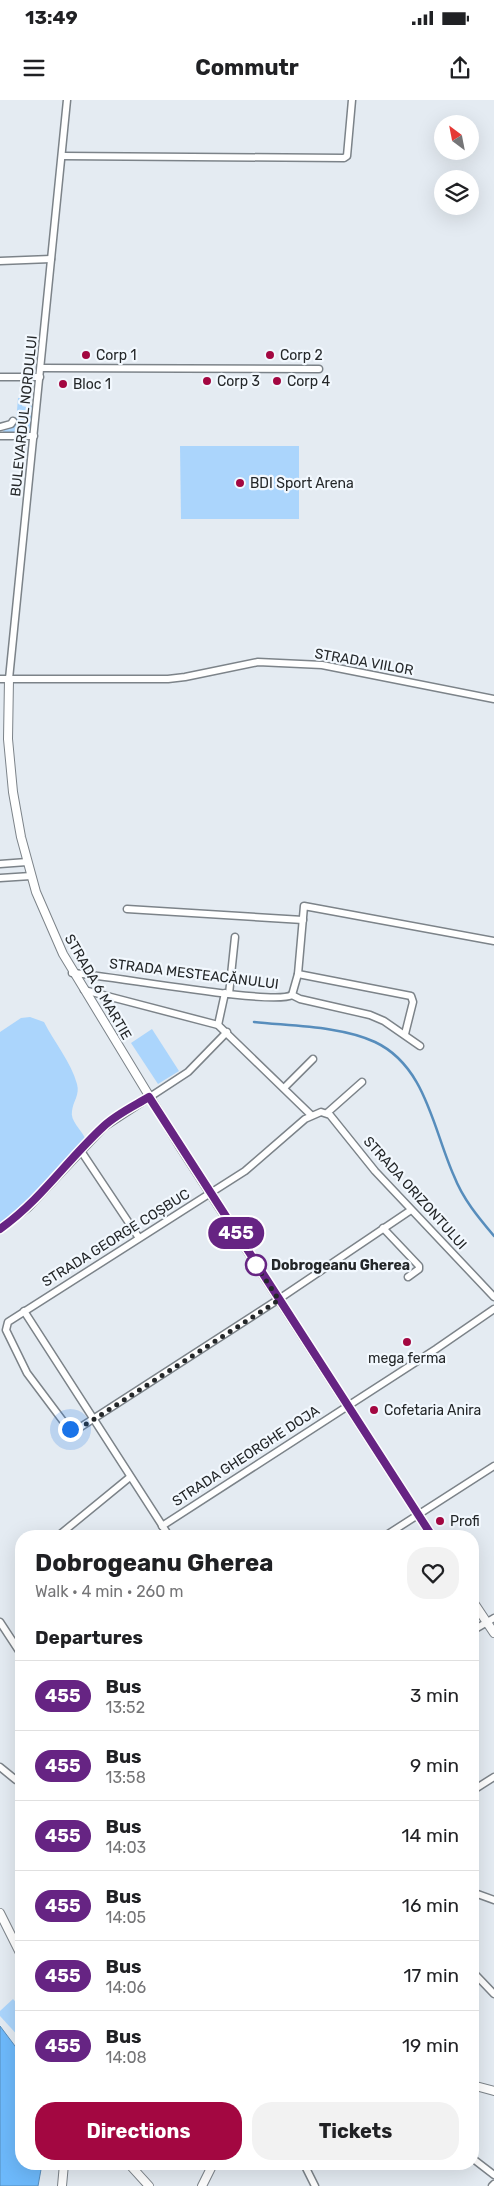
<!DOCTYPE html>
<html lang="en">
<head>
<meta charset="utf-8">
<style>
	body { margin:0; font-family:Rubik,sans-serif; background:#f2f2f2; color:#202124; height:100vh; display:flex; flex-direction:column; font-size:19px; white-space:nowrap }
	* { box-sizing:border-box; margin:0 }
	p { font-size:16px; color:#757577 }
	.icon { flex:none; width:28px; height:28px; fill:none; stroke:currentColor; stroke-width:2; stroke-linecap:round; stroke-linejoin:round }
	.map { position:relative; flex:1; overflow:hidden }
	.side { position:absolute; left:15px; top:1430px; width:464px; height:640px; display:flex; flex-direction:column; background:#fff; border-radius:20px; box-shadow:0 5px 20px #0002 }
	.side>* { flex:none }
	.badge { padding:0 10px; border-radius:16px; font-size:18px; line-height:32px }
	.needle { width:32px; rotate:328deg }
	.controls { position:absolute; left:434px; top:15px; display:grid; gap:10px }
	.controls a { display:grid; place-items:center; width:45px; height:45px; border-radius:50%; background:#fff; box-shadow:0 5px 20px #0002; font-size:25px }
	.you { position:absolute; width:25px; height:25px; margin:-12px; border:4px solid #fff; border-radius:50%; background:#1a73e8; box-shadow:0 0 0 8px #1a73e833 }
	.map>.badge { position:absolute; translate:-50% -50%; box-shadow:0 0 0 2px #fff }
	h2 { padding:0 20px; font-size:19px; line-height:45px }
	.round { display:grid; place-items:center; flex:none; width:52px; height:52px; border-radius:20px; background:#f2f2f2 }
	.overview { display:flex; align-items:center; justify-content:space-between; height:85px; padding:0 20px }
	h1 { font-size:24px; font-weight:700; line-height:38px }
	.action { display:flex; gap:10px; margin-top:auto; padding:10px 20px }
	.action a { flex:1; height:58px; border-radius:20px; background:#a30741; color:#fff; font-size:20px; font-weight:700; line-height:58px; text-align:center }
	.action a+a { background:#f2f2f2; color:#202124 }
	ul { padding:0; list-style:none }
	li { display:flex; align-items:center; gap:15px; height:70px; padding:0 20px; border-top:1px solid #e0e0e0 }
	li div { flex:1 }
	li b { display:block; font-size:19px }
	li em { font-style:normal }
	li .badge { min-width:55px; font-weight:700; text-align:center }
	.status { display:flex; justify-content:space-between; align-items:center; height:35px; padding:0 25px; background:#fff; direction:ltr }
	.status svg { height:14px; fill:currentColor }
	header { display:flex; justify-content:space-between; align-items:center; height:65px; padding:0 20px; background:#fff; font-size:22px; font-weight:700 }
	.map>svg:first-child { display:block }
	.green { fill:#abd5fc }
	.water { fill:#6db9fb; stroke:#578dbc }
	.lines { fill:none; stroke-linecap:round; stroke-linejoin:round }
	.stream { stroke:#578dbc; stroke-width:2.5 }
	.minor-casing { stroke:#7c8389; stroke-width:9 }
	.tertiary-casing { stroke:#7c8389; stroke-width:10 }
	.minor { stroke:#fff; stroke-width:6 }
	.tertiary { stroke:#fff; stroke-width:8 }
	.line-casing { stroke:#fff; stroke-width:11 }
	.line { stroke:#662483; stroke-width:8 }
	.walk { stroke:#242729; stroke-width:5; stroke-dasharray:0 9 }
	.poi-dot { fill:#a30741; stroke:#f2f8fe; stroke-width:2 }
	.stop-dot { fill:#fff; stroke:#662483; stroke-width:2.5 }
	.labels { text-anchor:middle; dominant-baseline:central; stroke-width:4.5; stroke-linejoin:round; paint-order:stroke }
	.poi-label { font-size:14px; fill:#242729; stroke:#f2f8fe; text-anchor:start }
	.street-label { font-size:14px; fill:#242729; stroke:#f2f8fe }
	.stop-label { font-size:14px; font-weight:bold; fill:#242729; stroke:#f2f8fe; text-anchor:start }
</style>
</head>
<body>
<div class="status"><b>13:49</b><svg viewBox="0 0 49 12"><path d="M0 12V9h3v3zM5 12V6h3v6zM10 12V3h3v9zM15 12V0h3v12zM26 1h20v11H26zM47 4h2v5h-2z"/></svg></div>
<header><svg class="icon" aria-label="menu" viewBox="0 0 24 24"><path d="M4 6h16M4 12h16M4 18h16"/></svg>Commutr<svg class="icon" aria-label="share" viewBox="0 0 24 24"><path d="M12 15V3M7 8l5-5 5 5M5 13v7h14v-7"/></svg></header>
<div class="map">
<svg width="494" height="2086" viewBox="0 0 494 2086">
	<rect width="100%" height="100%" fill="#e4ebf2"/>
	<g class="green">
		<path d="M27 297V300H23L22 306 26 307V309L28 305 33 306 29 335H25L22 332 2 335 3 331 16 323 18 298Z"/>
		<path d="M180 346H299V419H181Z"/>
		<path d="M30 917 44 922C54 942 71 962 77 984 80 995 73 1001 72 1011 70 1021 81 1029 85 1038L26 1102 0 1123V932L21 918Z"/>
		<path d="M152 929 179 971 158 984 131 943Z"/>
		<path d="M13 1899 21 1908V1939L0 1916V1911Z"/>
	</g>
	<path class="water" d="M0 1926 21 1954V2064H42L38 2086H0Z"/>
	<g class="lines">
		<path class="stream" d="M254 922C291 926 341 926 375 942 426 966 433 1029 454 1076 463 1099 478 1117 494 1136"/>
		<defs>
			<g id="minor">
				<path d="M62 56 344 58 347 56 352 0"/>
				<path d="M0 161 51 159"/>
				<path d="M41 268 319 269"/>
				<path d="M0 277H40"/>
				<path d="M0 327 11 324 13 321"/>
				<path d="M0 336H34"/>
				<path d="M0 579H168L185 577 258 562 322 565 494 599"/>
				<path d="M9 579 67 0"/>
				<path d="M0 764 27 762"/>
				<path d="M0 778 31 776"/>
				<path d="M127 809 303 820"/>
				<path d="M72 873C107 875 273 906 292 895L300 899 370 915 384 921 420 946"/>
				<path d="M298 874 411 896 413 902 405 934"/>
				<path d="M84 890 218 925 311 1015"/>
				<path d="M229 894 235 837"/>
				<path d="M292 895 298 874 304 806 494 841"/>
				<path d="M218 925 225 893"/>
				<path d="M284 988 313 959"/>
				<path d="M327 1013 362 982"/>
				<path d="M81 1051 139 1138"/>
				<path d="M411 1110 279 1199 76 1330 72 1331 66 1325 27 1273 6 1230 8 1222 245 1071 305 1019 321 1012 330 1015 375 1071 494 1197"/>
				<path d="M383 1128 419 1166V1169L408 1177"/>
				<path d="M0 1129 28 1108 45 1090 104 1027 188 972 227 932"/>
				<path d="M24 1211 169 1436"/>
				<path d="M162 1426 436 1249 494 1209"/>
				<path d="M58 1436 130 1377"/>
				<path d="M385 1436 494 1366"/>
				<path d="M0 1522 21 1554"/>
				<path d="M472 1531 494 1518"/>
				<path d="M0 1667 16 1680"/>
				<path d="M472 1691 494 1677"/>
				<path d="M472 1792 494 1800"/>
				<path d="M472 1871 494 1894"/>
				<path d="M472 2058 494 2075"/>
				<path d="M304 2064 315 2086"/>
				<path d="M492 2086 494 2084"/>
			</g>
			<g id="tertiary">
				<path d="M9 579 8 639 13 692 21 737 36 792 63 854 179 1045 432 1436"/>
				<path d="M472 1500 494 1533"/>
				<path d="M0 1813 21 1855"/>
				<path d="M472 1985 494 1991"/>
				<path d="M129 2064 149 2086"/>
				<path d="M62 2086 64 2064"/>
				<path d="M202 2086 213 2064"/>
			</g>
		</defs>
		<use href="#minor" class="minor-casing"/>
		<use href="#tertiary" class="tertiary-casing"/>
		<use href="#minor" class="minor"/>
		<use href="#tertiary" class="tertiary"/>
	</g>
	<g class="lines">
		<defs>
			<path id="line" d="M0 1129C42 1099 67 1060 104 1026 117 1014 134 1006 149 997L432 1436"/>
		</defs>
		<use href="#line" class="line-casing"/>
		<use href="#line" class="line"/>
		<path class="walk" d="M70 1329 76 1330 93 1320 279 1200 256 1165"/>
	</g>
	<g class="poi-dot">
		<circle cx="86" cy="255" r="5"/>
		<circle cx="270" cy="255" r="5"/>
		<circle cx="207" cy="281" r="5"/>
		<circle cx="277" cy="281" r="5"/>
		<circle cx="63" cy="284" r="5"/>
		<circle cx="240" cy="383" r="5"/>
		<circle cx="407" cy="1242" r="5"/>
		<circle cx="374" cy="1310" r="5"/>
		<circle cx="440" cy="1421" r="5"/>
	</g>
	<circle class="stop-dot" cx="256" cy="1165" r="10"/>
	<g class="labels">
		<g class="poi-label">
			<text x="96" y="255">Corp 1</text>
			<text x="280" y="255">Corp 2</text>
			<text x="217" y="281">Corp 3</text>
			<text x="287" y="281">Corp 4</text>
			<text x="73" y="284">Bloc 1</text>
			<text x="250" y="383">BDI Sport Arena</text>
			<text x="407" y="1258" text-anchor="middle">mega ferma</text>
			<text x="384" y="1310">Cofetaria Anira</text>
			<text x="450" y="1421">Profi</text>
		</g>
		<g class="street-label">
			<text transform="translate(24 316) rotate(-84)">BULEVARDUL NORDULUI</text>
			<text transform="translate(364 562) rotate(10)">STRADA VIILOR</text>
			<text transform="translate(194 874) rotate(7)">STRADA MESTEACĂNULUI</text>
			<text transform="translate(98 887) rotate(60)">STRADA 6 MARTIE</text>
			<text transform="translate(415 1093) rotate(48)">STRADA ORIZONTULUI</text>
			<text transform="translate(116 1138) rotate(-32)">STRADA GEORGE COȘBUC</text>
			<text transform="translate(246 1356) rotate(-33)">STRADA GHEORGHE DOJA</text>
		</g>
		<g class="stop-label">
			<text x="271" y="1165">Dobrogeanu Gherea</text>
		</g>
	</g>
</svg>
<div class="controls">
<a><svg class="needle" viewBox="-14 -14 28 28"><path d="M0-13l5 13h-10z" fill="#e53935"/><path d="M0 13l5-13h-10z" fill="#757577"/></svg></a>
<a><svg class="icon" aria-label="layers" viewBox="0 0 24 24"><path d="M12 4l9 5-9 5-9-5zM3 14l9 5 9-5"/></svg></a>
</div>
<div class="you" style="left:70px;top:1329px"></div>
<b class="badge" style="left:236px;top:1133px;background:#662483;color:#fff">455</b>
<section class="side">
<div class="overview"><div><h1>Dobrogeanu Gherea</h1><p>Walk · 4 min · 260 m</p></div><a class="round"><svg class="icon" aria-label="heart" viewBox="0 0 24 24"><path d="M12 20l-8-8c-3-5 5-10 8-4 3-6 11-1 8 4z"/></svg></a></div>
<h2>Departures</h2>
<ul>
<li><span class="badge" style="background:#662483;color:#fff">455</span><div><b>Bus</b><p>13:52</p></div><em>3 min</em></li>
<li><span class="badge" style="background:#662483;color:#fff">455</span><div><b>Bus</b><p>13:58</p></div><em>9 min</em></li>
<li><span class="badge" style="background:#662483;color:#fff">455</span><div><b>Bus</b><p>14:03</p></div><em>14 min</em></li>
<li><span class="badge" style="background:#662483;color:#fff">455</span><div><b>Bus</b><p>14:05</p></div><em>16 min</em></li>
<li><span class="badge" style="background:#662483;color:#fff">455</span><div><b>Bus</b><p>14:06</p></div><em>17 min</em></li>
<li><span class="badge" style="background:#662483;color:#fff">455</span><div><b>Bus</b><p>14:08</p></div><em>19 min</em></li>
</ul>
<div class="action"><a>Directions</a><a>Tickets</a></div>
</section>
</div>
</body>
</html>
